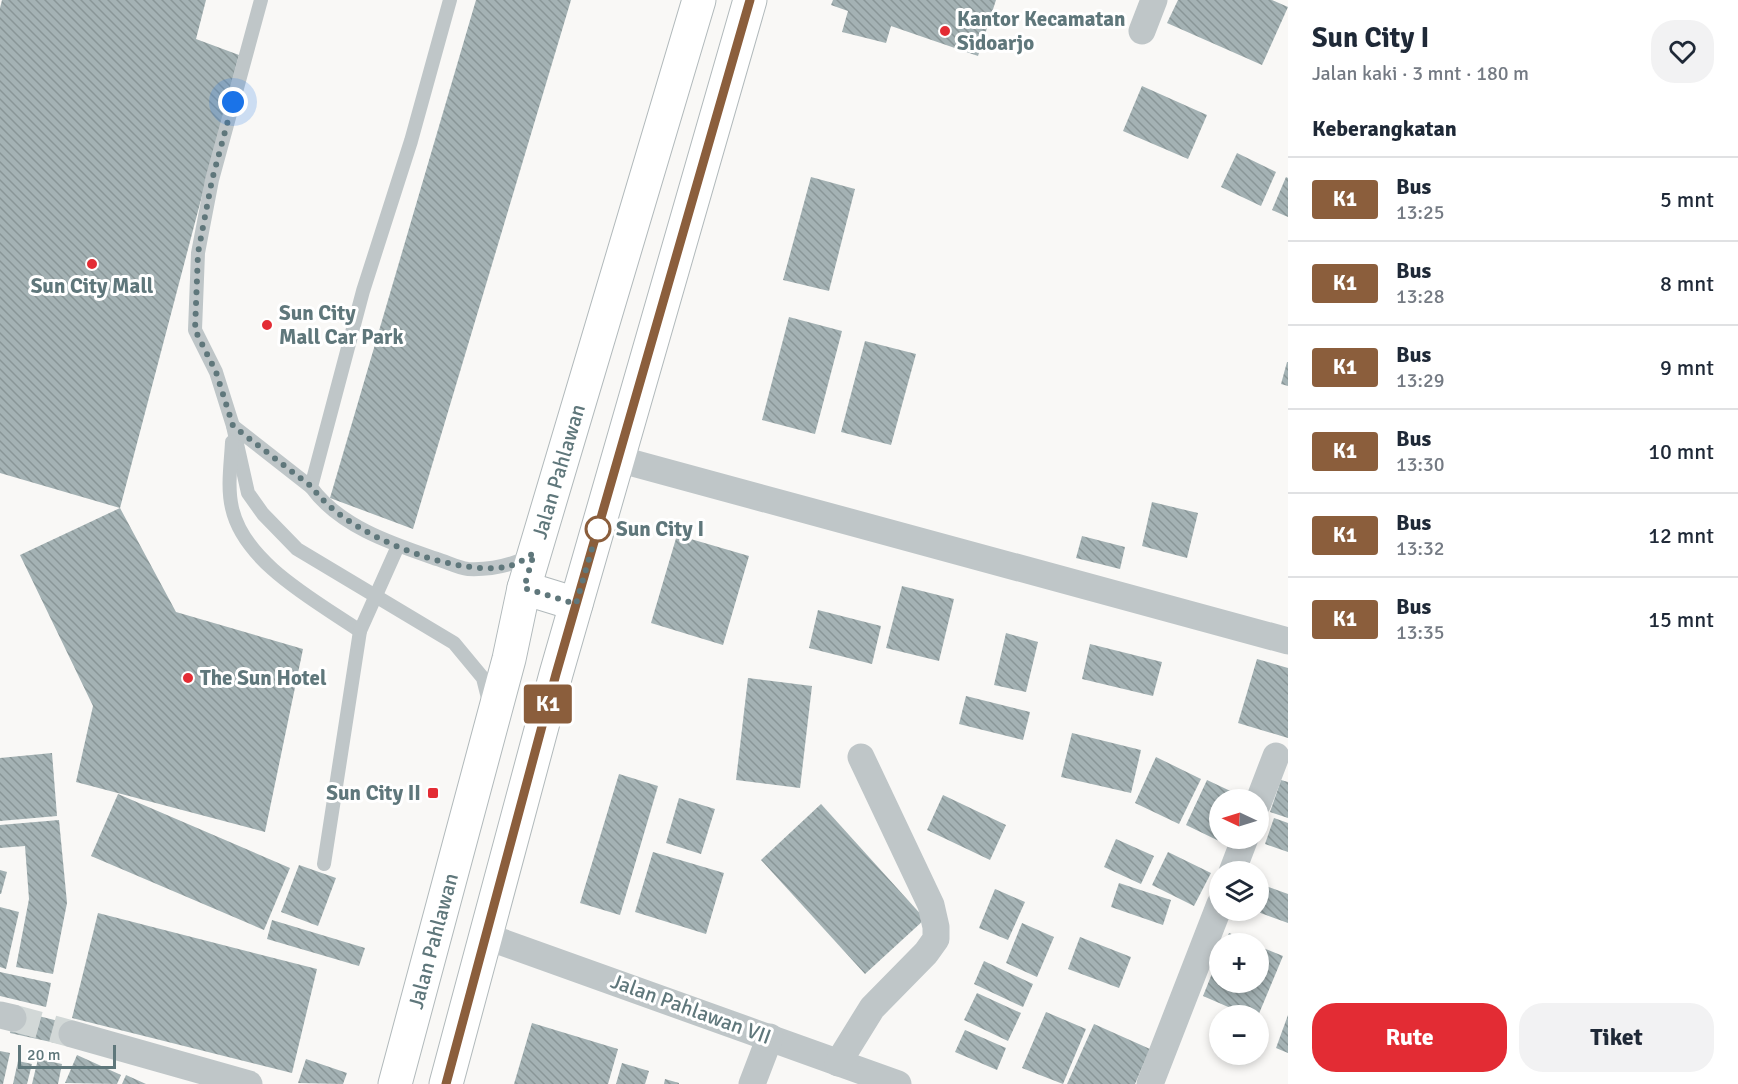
<!DOCTYPE html>
<html lang="id">
<head>
<meta charset="utf-8">
<style>
	body { margin:0; font-family:Signika,sans-serif; background:#f2f2f3; color:#1f2937; height:100vh; display:flex; flex-direction:column; font-size:22px; white-space:nowrap }
	* { box-sizing:border-box; margin:0 }
	p { font-size:20px; color:#747a83 }
	.icon { flex:none; width:33px; height:33px; fill:none; stroke:currentColor; stroke-width:2; stroke-linecap:round; stroke-linejoin:round }
	.map { position:relative; flex:1; overflow:hidden }
	.panel { display:flex; flex-direction:column; background:#fff; width:450px }
	.panel>* { flex:none }
	.badge { padding:0 12px; border-radius:4px; font-size:21px; line-height:39px }
	.needle { width:39px; rotate:274deg }
	.fabs { position:absolute; left:1209px; top:789px; display:grid; gap:12px }
	.fabs a { display:grid; place-items:center; width:60px; height:60px; border-radius:50%; background:#fff; box-shadow:0 3px 9px #0003; font-size:30px }
	.scale { position:absolute; left:18px; bottom:15px; width:98px; box-sizing:border-box; padding-left:6px; border:3px solid #5f777b; border-top:0; font-size:16px; line-height:21px; white-space:nowrap; color:#5f777b; -webkit-text-stroke:4px #fff; paint-order:stroke }
	.you { position:absolute; width:30px; height:30px; margin:-15px; border:4px solid #fff; border-radius:50%; background:#1a73e8; box-shadow:0 0 0 9px #1a73e833 }
	.map>.badge { position:absolute; translate:-50% -50%; box-shadow:0 0 0 3px #fff }
	h2 { padding:0 24px; font-size:22px; line-height:54px }
	.round { display:grid; place-items:center; flex:none; width:63px; height:63px; border-radius:24px; background:#f2f2f3 }
	.summary { display:flex; align-items:center; justify-content:space-between; height:102px; padding:0 24px }
	h1 { font-size:28px; font-weight:800; line-height:45px }
	.action { display:flex; gap:12px; margin-top:auto; padding:12px 24px }
	.action a { flex:1; height:69px; border-radius:24px; background:#e32c34; color:#fff; font-size:24px; font-weight:800; line-height:69px; text-align:center }
	.action a+a { background:#f2f2f3; color:#1f2937 }
	ul { padding:0; list-style:none }
	li { display:flex; align-items:center; gap:18px; height:84px; padding:0 24px; border-top:2px solid #e0e1e3 }
	li div { flex:1 }
	li b { display:block; font-size:22px }
	li em { font-style:normal }
	li .badge { min-width:66px; font-weight:700; text-align:center }
	main { display:flex; flex:1; min-height:0 }
	.map>svg:first-child { display:block }
	.building { fill:url(#building-back-hatch) }
	.lines { fill:none; stroke-linecap:round; stroke-linejoin:round }
	.street-tunnel { stroke:#d2d8d7; stroke-width:27; stroke-dasharray:27 14; stroke-linecap:butt }
	.primary-casing { stroke:#b1b9bb; stroke-width:35 }
	.lane { stroke:#bfc6c8; stroke-width:14 }
	.street { stroke:#bfc6c8; stroke-width:27 }
	.primary { stroke:#fff; stroke-width:33 }
	.line-casing { stroke:#fff; stroke-width:14 }
	.line { stroke:#8b5e3c; stroke-width:9 }
	.walk { stroke:#5f777b; stroke-width:6; stroke-dasharray:0 10.8 }
	.poi-dot { fill:#e32c34; stroke:#fff; stroke-width:2 }
	.stop-dot { fill:#fff; stroke:#8b5e3c; stroke-width:3 }
	.labels { text-anchor:middle; dominant-baseline:central; stroke-width:6; stroke-linejoin:round; paint-order:stroke }
	.poi-label { font-size:21px; font-weight:bold; fill:#5f777b; stroke:#fff; text-anchor:start }
	.street-label { font-size:21px; fill:#5f777b; stroke:#fff }
	.stop-label { font-size:21px; font-weight:bold; fill:#5f777b; stroke:#fff; text-anchor:start }
</style>
</head>
<body>
<main>
<div class="map">
<svg width="1288" height="1084" viewBox="0 0 1288 1084">
	<defs>
		<pattern id="building-back-hatch" width="6" height="6" patternUnits="userSpaceOnUse" patternTransform="scale(1.5)"><rect width="6" height="6" fill="#a4b2b4"/><path d="M-1 5l2 2M0 0l6 6M5-1l2 2" fill="none" stroke="#899697"/></pattern>
	</defs>
	<rect width="100%" height="100%" fill="#f9f8f6"/>
	<g class="building">
		<path d="M2 0H206L196 39 239 55 120 508 0 473V8Z"/>
		<path d="M476 0H571L413 529 330 498Z"/>
		<path d="M833 0H996L978 56 891 26 886 43 842 32 848 11 831 5Z"/>
		<path d="M1178 0H1272L1288 7 1262 65 1167 23Z"/>
		<path d="M1142 86 1207 115 1188 159 1123 131Z"/>
		<path d="M1237 153 1276 172 1261 206 1221 187Z"/>
		<path d="M811 177 855 189 829 291 783 280Z"/>
		<path d="M1286 177 1288 178V217L1272 210Z"/>
		<path d="M789 317 842 331 815 434 762 420Z"/>
		<path d="M865 341 916 354 891 445 841 432Z"/>
		<path d="M1287 362H1288V386L1281 384Z"/>
		<path d="M1152 502 1198 513 1187 558 1142 546Z"/>
		<path d="M120 508 176 612 303 649 265 832 76 782 93 706 20 555Z"/>
		<path d="M677 535 749 556 723 645 651 623Z"/>
		<path d="M1082 536 1125 547 1120 569 1076 558Z"/>
		<path d="M902 586 954 599 939 661 886 648Z"/>
		<path d="M818 610 881 626 872 664 809 648Z"/>
		<path d="M1006 633 1038 642 1026 692 994 685Z"/>
		<path d="M1090 644 1162 662 1153 696 1082 679Z"/>
		<path d="M1257 659 1288 668V738L1238 723Z"/>
		<path d="M748 678 812 686 800 788 736 780Z"/>
		<path d="M966 696 1030 712 1023 740 959 724Z"/>
		<path d="M1072 733 1141 750 1131 793 1061 777Z"/>
		<path d="M52 753 57 816 0 821V758Z"/>
		<path d="M1156 757 1201 779 1179 824 1135 803Z"/>
		<path d="M619 774 658 786 620 915 580 903Z"/>
		<path d="M1207 780 1241 796 1239 800H1220L1219 841 1186 825Z"/>
		<path d="M1281 780 1288 782V818L1270 812Z"/>
		<path d="M118 794 290 868 264 930 91 856Z"/>
		<path d="M943 795 1006 825 990 860 927 830Z"/>
		<path d="M679 798 715 809 701 854 666 843Z"/>
		<path d="M821 804 925 919 865 974 761 860Z"/>
		<path d="M1274 818 1288 823V852L1265 844Z"/>
		<path d="M59 820 67 903 53 974 16 967 29 899 25 846 0 848V825Z"/>
		<path d="M1116 839 1154 856 1141 884 1104 867Z"/>
		<path d="M653 852 724 873 706 934 635 912Z"/>
		<path d="M1168 852 1211 873 1194 906 1152 885Z"/>
		<path d="M299 865 336 878 318 926 281 912Z"/>
		<path d="M0 870 7 872 1 894H0Z"/>
		<path d="M1119 883 1171 900 1163 925 1111 907Z"/>
		<path d="M1258 883 1288 894V923L1258 912Z"/>
		<path d="M995 889 1025 902 1008 940 979 928Z"/>
		<path d="M0 907 19 912 6 969 0 967Z"/>
		<path d="M98 913 317 969 292 1073 72 1018Z"/>
		<path d="M272 920 365 948 359 966 267 939Z"/>
		<path d="M1022 923 1054 937 1037 977 1006 963Z"/>
		<path d="M1229 933 1253 943V944H1224Z"/>
		<path d="M1080 937 1131 957 1119 988 1068 969Z"/>
		<path d="M1258 946 1283 956 1258 1016H1249L1203 996 1219 956 1220 982H1258Z"/>
		<path d="M984 961 1033 984 1023 1007 974 984Z"/>
		<path d="M0 972 51 983 46 1007 0 996Z"/>
		<path d="M977 993 1021 1013 1008 1041 964 1020Z"/>
		<path d="M15 1010 74 1025 69 1046 10 1033Z"/>
		<path d="M1046 1012 1086 1029 1063 1084 1022 1068Z"/>
		<path d="M1288 1015V1053L1276 1048Z"/>
		<path d="M532 1023 618 1049 608 1084H514Z"/>
		<path d="M1094 1024 1150 1049 1135 1084H1067Z"/>
		<path d="M965 1030 1006 1048 997 1070 955 1052Z"/>
		<path d="M0 1051 10 1053 3 1084H0Z"/>
		<path d="M77 1055 121 1075 117 1084 65 1083Z"/>
		<path d="M38 1059 62 1064 58 1084H32Z"/>
		<path d="M306 1059 347 1073 343 1084 298 1083Z"/>
		<path d="M18 1061 32 1064 27 1084H13Z"/>
		<path d="M622 1063 649 1071 645 1084H616Z"/>
		<path d="M126 1075 146 1084H122Z"/>
		<path d="M665 1079 679 1083V1084H664Z"/>
	</g>
	<g class="lines">
		<path class="street-tunnel" d="M13 1018 72 1034"/>
		<defs>
			<g id="primary">
				<path d="M524 588 576 604"/>
				<path id="s1" d="M395 1084 509 659 524 588 699 0"/>
				<path d="M446 1084 556 674 750 0"/>
			</g>
		</defs>
		<use href="#primary" class="primary-casing"/>
		<g class="lane">
			<path d="M261 0 212 180 198 253 195 330 216 372 233 426 248 493 263 514 297 549 454 643 483 678 489 702"/>
			<path d="M450 0 411 141 363 291 311 487C340 527 393 544 437 559 447 562 458 568 468 569 491 570 510 566 530 556"/>
			<path d="M233 426 311 487"/>
			<path d="M232 442C231 463 227 487 232 508 244 563 316 601 360 631"/>
			<path d="M324 864 360 631 398 546"/>
		</g>
		<g class="street">
			<path d="M1142 31 1154 0"/>
			<path d="M618 459 1288 641"/>
			<path d="M1258 803 1276 756"/>
			<path d="M1232 872 1245 838"/>
			<path d="M485 936 898 1084"/>
			<path d="M0 1015 13 1018"/>
			<path d="M72 1034 249 1084"/>
			<path d="M838 1063 872 1008 926 953 936 939V927L931 905 861 757"/>
			<path d="M752 1084 770 1037"/>
			<path d="M1150 1084 1220 904"/>
		</g>
		<use href="#primary" class="primary"/>
	</g>
	<g class="lines">
		<defs>
			<path id="line" d="M446 1084 556 674 750 0"/>
		</defs>
		<use href="#line" class="line-casing"/>
		<use href="#line" class="line"/>
		<path class="walk" d="M233 102 212 180 198 253 195 330 216 372 233 426 312 487C344 533 450 576 505 567 515 566 526 558 534 553L524 588 576 604 600 521 598 529"/>
	</g>
	<g class="poi-dot">
		<circle cx="945" cy="31" r="6"/>
		<circle cx="92" cy="264" r="6"/>
		<circle cx="267" cy="325" r="6"/>
		<circle cx="188" cy="678" r="6"/>
		<rect x="427" y="787" width="12" height="12" rx="3"/>
	</g>
	<circle class="stop-dot" cx="598" cy="529" r="12"/>
	<g class="labels">
		<g class="poi-label">
			<text x="957" y="19">Kantor Kecamatan<tspan x="957" dy="24">Sidoarjo</tspan></text>
			<text x="92" y="286" text-anchor="middle">Sun City Mall</text>
			<text x="279" y="313">Sun City<tspan x="279" dy="24">Mall Car Park</tspan></text>
			<text x="200" y="678">The Sun Hotel</text>
			<text x="421" y="793" text-anchor="end">Sun City II</text>
		</g>
		<g class="street-label">
			<text stroke="none"><textPath href="#s1" startOffset="634">Jalan Pahlawan</textPath></text>
			<text stroke="none"><textPath href="#s1" startOffset="148">Jalan Pahlawan</textPath></text>
			<text transform="translate(691 1009) rotate(20)">Jalan Pahlawan VII</text>
		</g>
		<g class="stop-label">
			<text x="616" y="529">Sun City I</text>
		</g>
	</g>
</svg>
<div class="fabs">
<a><svg class="needle" viewBox="-14 -14 28 28"><path d="M0-13l5 13h-10z" fill="#e53935"/><path d="M0 13l5-13h-10z" fill="#747a83"/></svg></a>
<a><svg class="icon" aria-label="layers" viewBox="0 0 24 24"><path d="M12 4l9 5-9 5-9-5zM3 14l9 5 9-5"/></svg></a>
<a>+</a>
<a>−</a>
</div>
<div class="scale">20 m</div>
<div class="you" style="left:233px;top:102px"></div>
<b class="badge" style="left:548px;top:704px;background:#8b5e3c;color:#fff">K1</b>
</div>
<section class="panel">
<div class="summary"><div><h1>Sun City I</h1><p>Jalan kaki · 3 mnt · 180 m</p></div><a class="round"><svg class="icon" aria-label="heart" viewBox="0 0 24 24"><path d="M12 20l-8-8c-3-5 5-10 8-4 3-6 11-1 8 4z"/></svg></a></div>
<h2>Keberangkatan</h2>
<ul>
<li><span class="badge" style="background:#8b5e3c;color:#fff">K1</span><div><b>Bus</b><p>13:25</p></div><em>5 mnt</em></li>
<li><span class="badge" style="background:#8b5e3c;color:#fff">K1</span><div><b>Bus</b><p>13:28</p></div><em>8 mnt</em></li>
<li><span class="badge" style="background:#8b5e3c;color:#fff">K1</span><div><b>Bus</b><p>13:29</p></div><em>9 mnt</em></li>
<li><span class="badge" style="background:#8b5e3c;color:#fff">K1</span><div><b>Bus</b><p>13:30</p></div><em>10 mnt</em></li>
<li><span class="badge" style="background:#8b5e3c;color:#fff">K1</span><div><b>Bus</b><p>13:32</p></div><em>12 mnt</em></li>
<li><span class="badge" style="background:#8b5e3c;color:#fff">K1</span><div><b>Bus</b><p>13:35</p></div><em>15 mnt</em></li>
</ul>
<div class="action"><a>Rute</a><a>Tiket</a></div>
</section>
</main>
</body>
</html>
